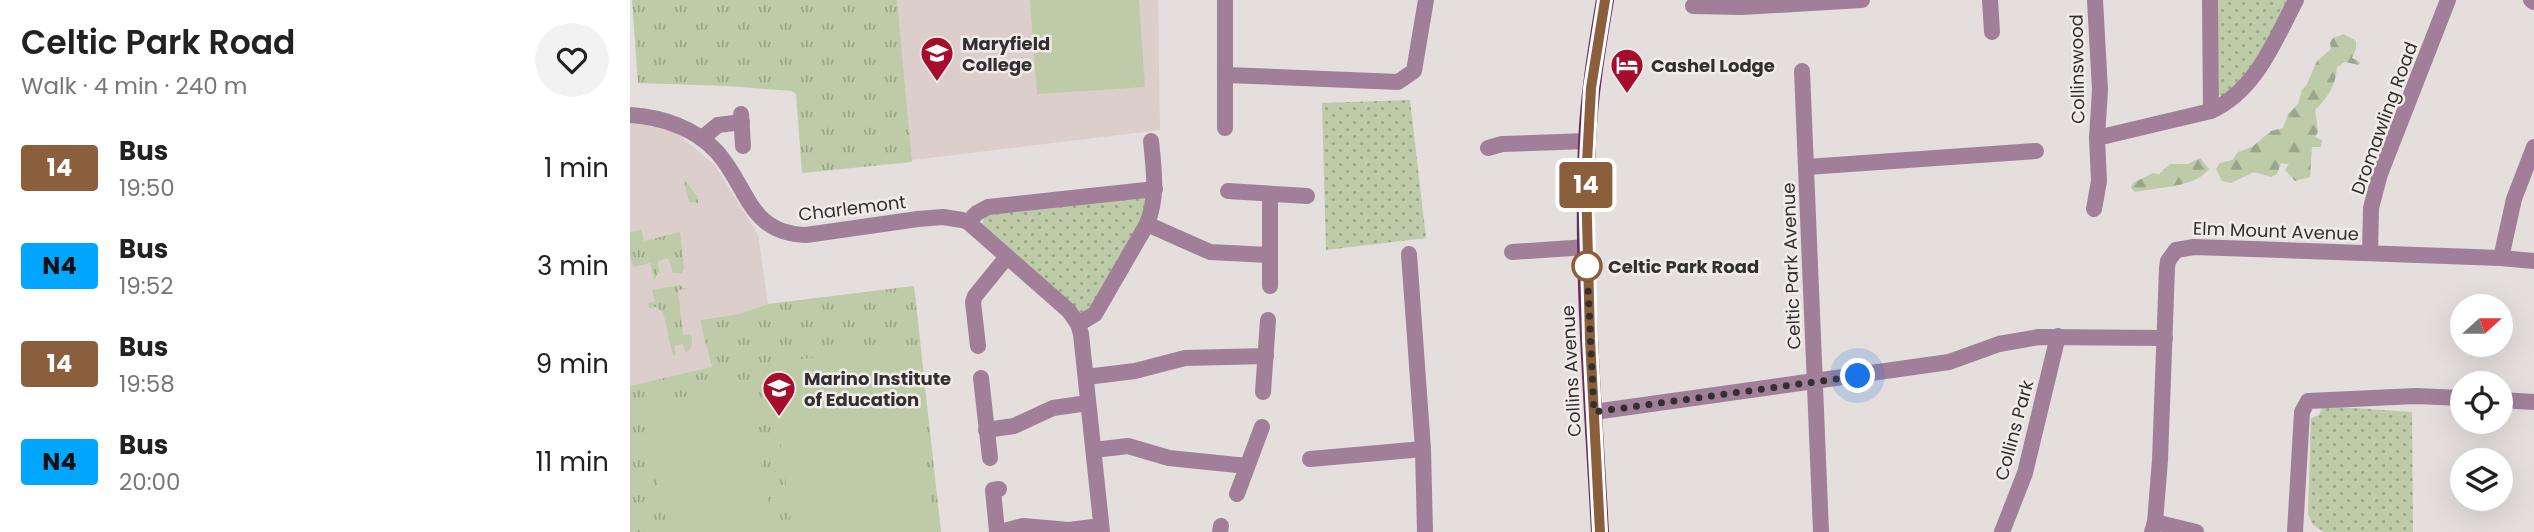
<!DOCTYPE html>
<html lang="en">
<head>
<meta charset="utf-8">
<style>
	body { margin:0; font-family:Poppins,sans-serif; background:#f2f2f2; color:#222; height:100vh; display:flex; flex-direction:column; font-size:26px; white-space:nowrap }
	* { box-sizing:border-box; margin:0 }
	p { font-size:23px; color:#767676 }
	.icon { flex:none; width:38px; height:38px; fill:none; stroke:currentColor; stroke-width:2; stroke-linecap:round; stroke-linejoin:round }
	.map { position:relative; flex:1; overflow:hidden }
	.sheet { display:flex; flex-direction:column; background:#fff; width:630px }
	.sheet>* { flex:none }
	.badge { padding:0 14px; border-radius:5px; font-size:24px; line-height:46px }
	.needle { width:46px; rotate:69deg }
	.buttons { position:absolute; left:1820px; top:294px; display:grid; gap:14px }
	.buttons a { display:grid; place-items:center; width:63px; height:63px; border-radius:50%; background:#fff; box-shadow:0 7px 28px #0002; font-size:35px }
	.you { position:absolute; width:35px; height:35px; margin:-18px; border:5px solid #fff; border-radius:50%; background:#1a73e8; box-shadow:0 0 0 10px #1a73e833 }
	.map>.badge { position:absolute; translate:-50% -50%; box-shadow:0 0 0 4px #fff }
	.round { display:grid; place-items:center; flex:none; width:74px; height:74px; border-radius:37px; background:#f2f2f2 }
	.summary { display:flex; align-items:center; justify-content:space-between; height:119px; padding:0 21px }
	h1 { font-size:33px; font-weight:600; line-height:52px }
	ul { padding:0; list-style:none }
	li { display:flex; align-items:center; gap:21px; height:98px; padding:0 21px }
	li div { flex:1 }
	li b { display:block; font-size:26px }
	li em { font-style:normal }
	li .badge { min-width:77px; font-weight:700; text-align:center }
	main { display:flex; flex:1; min-height:0 }
	.map>svg:first-child { display:block }
	.built { fill:#dccfcb }
	.grass { fill:url(#grass-tufts) }
	.forest { fill:url(#forest-firs) }
	.park { fill:url(#park-dots) }
	.garden { fill:#bdcba9 }
	.lines { fill:none; stroke-linecap:round; stroke-linejoin:round }
	.minor { stroke:#a17f99; stroke-width:16 }
	.major { stroke:#682e5e; stroke-width:18 }
	.line-casing { stroke:#fff; stroke-width:16 }
	.line { stroke:#8b5e3c; stroke-width:10 }
	.walk { stroke:#32302f; stroke-width:7; stroke-dasharray:0 12.6 }
	.stop-dot { fill:#fff; stroke:#8b5e3c; stroke-width:3.5 }
	.labels { text-anchor:middle; dominant-baseline:central; stroke-width:5; stroke-linejoin:round; paint-order:stroke }
	.poi-label { font-size:18px; font-weight:bold; fill:#32302f; stroke:#f1ecea; text-anchor:start }
	.street-label { font-size:18px; fill:#32302f; stroke:#f1ecea }
	.stop-label { font-size:18px; font-weight:bold; fill:#32302f; stroke:#f1ecea; text-anchor:start }
</style>
</head>
<body>
<main>
<section class="sheet">
<div class="summary"><div><h1>Celtic Park Road</h1><p>Walk · 4 min · 240 m</p></div><a class="round"><svg class="icon" aria-label="heart" viewBox="0 0 24 24"><path d="M12 20l-8-8c-3-5 5-10 8-4 3-6 11-1 8 4z"/></svg></a></div>
<ul>
<li><span class="badge" style="background:#8b5e3c;color:#fff">14</span><div><b>Bus</b><p>19:50</p></div><em>1 min</em></li>
<li><span class="badge" style="background:#00a6ff;color:#111">N4</span><div><b>Bus</b><p>19:52</p></div><em>3 min</em></li>
<li><span class="badge" style="background:#8b5e3c;color:#fff">14</span><div><b>Bus</b><p>19:58</p></div><em>9 min</em></li>
<li><span class="badge" style="background:#00a6ff;color:#111">N4</span><div><b>Bus</b><p>20:00</p></div><em>11 min</em></li>
</ul>
</section>
<div class="map">
<svg width="1904" height="532" viewBox="0 0 1904 532">
	<defs>
		<pattern id="grass-tufts" width="24" height="20" patternUnits="userSpaceOnUse" patternTransform="scale(1.75)"><rect width="24" height="20" fill="#bdcba9"/><path d="M3 7l-1-3M5 7V3M7 7l1-3M15 17l-1-3M17 17v-4M19 17l1-3" fill="none" stroke="#9aa58a"/></pattern>
		<pattern id="forest-firs" width="22" height="20" patternUnits="userSpaceOnUse" patternTransform="scale(1.75)"><rect width="22" height="20" fill="#bdcba9"/><path d="M5 1l3.5 6h-7zM16 11l3.5 6h-7z" fill="#9aa58a"/></pattern>
		<pattern id="park-dots" width="8" height="8" patternUnits="userSpaceOnUse" patternTransform="scale(1.75)"><rect width="8" height="8" fill="#bdcba9"/><path d="M2 2h.1M6 6h.1" fill="none" stroke="#9aa58a" stroke-width="1.8" stroke-linecap="round"/></pattern>
	</defs>
	<rect width="100%" height="100%" fill="#e4dedd"/>
	<g class="built">
		<path d="M6 0H528L530 130 174 173 168 93Z"/>
		<path d="M0 122 28 125 49 135 84 164 128 234 138 304 284 286 311 532H0Z"/>
	</g>
	<g class="grass">
		<path d="M2 0H267L282 162 172 173 166 94 162 91 97 86 8 83Z"/>
		<path d="M54 179 68 197V203L59 202Z"/>
		<path d="M11 230 14 241 50 232 54 268 52 273H43L38 258 28 261 29 272 24 280 20 263 3 267 0 255V232Z"/>
		<path d="M49 285 56 289 48 290 53 335 61 334C63 343 63 349 55 353L53 344 44 346 46 355 43 356 33 312 26 307 19 308 18 303 25 301 22 290Z"/>
		<path d="M284 286 311 532H0V386L82 367C79 350 72 337 71 320L109 314 138 304Z"/>
	</g>
	<g class="forest">
		<path d="M1714 34 1726 41V49L1722 58 1730 62 1729 65 1715 62 1707 67C1706 84 1698 98 1685 110L1688 132 1685 137 1692 140 1691 147H1682L1680 177 1665 181 1655 170 1659 164 1651 163 1647 174 1641 177 1624 172 1601 183 1592 181 1586 169 1590 163 1602 160 1608 152 1622 147 1641 131 1653 128 1658 114 1668 104 1672 90 1677 84 1687 61 1701 49 1700 43 1703 38Z"/>
		<path d="M1570 158 1579 169C1565 188 1526 187 1505 192L1501 188 1503 183 1523 173 1529 174 1540 164H1558Z"/>
	</g>
	<g class="park">
		<path d="M1585 0H1660C1643 33 1626 76 1593 97L1589 95Z"/>
		<path d="M780 100 796 238 696 250 692 103Z"/>
		<path d="M513 197 517 200 518 206 462 310 452 315 352 225 355 214Z"/>
		<path d="M1693 406 1782 412 1783 532H1694L1683 525 1678 514 1681 418 1689 415Z"/>
	</g>
	<g class="garden">
		<path d="M400 0H509L515 87 407 94Z"/>
		<path d="M281 345 305 532H162L140 363Z"/>
		<path d="M114 384 145 532H39L12 406Z"/>
	</g>
	<g class="lines">
		<g class="minor">
			<path d="M595 0V128"/>
			<path d="M1360 0 1362 32"/>
			<path d="M1580 0 1581 111"/>
			<path d="M1901 0 1904 2"/>
			<path d="M1063 6 1112 7 1232 0"/>
			<path d="M1172 71 1191 532"/>
			<path d="M597 75 768 82 784 71 796 0"/>
			<path d="M111 114 113 146"/>
			<path d="M0 115C32 117 65 128 87 152 119 188 118 233 176 235L288 219 313 217 332 220 338 222 439 311 448 324 451 334 472 532"/>
			<path d="M72 138 88 125 112 122"/>
			<path d="M1467 138 1581 111C1626 90 1644 42 1666 0"/>
			<path d="M858 148 872 144 957 141"/>
			<path d="M1177 167 1406 151"/>
			<path d="M598 191 677 196"/>
			<path d="M640 195V286"/>
			<path d="M1464 209 1469 181 1467 138 1470 90 1465 0"/>
			<path d="M338 222 347 213 358 207 525 189"/>
			<path d="M517 224 580 252 639 255"/>
			<path d="M882 252 957 247"/>
			<path d="M1740 253 1741 208 1750 174 1818 0"/>
			<path d="M779 254 793 449 795 532"/>
			<path d="M1871 258 1884 199 1904 147"/>
			<path d="M448 324 465 314 517 224C528 196 524 171 521 141"/>
			<path d="M348 346 343 302 345 296 376 258"/>
			<path d="M456 377 505 371 555 358 636 356"/>
			<path d="M351 378 360 458"/>
			<path d="M633 392 638 320"/>
			<path d="M1871 400 1904 402"/>
			<path d="M964 412 1319 362 1369 344 1409 337 1535 338"/>
			<path d="M356 430 384 426 423 408 458 403"/>
			<path d="M464 450 498 446 539 458 617 466"/>
			<path d="M680 459 793 449"/>
			<path d="M607 494 632 427"/>
			<path d="M1525 522 1566 532"/>
			<path d="M367 532 363 490 369 489"/>
			<path d="M370 532 393 526 439 530 471 526"/>
			<path d="M590 532 591 526"/>
			<path d="M1372 532 1395 473 1428 336"/>
			<path d="M1522 532 1525 522 1530 460 1537 268 1538 261 1546 250 1564 247 1871 258 1904 261"/>
			<path d="M1665 532 1672 412 1678 401 1786 396 1832 398"/>
		</g>
		<path class="major" d="M970 532C963 403 952 272 957 143 959 95 967 47 975 0"/>
	</g>
	<g class="lines">
		<defs>
			<path id="line" d="M970 532 960 339 956 180 961 88 975 0"/>
		</defs>
		<use href="#line" class="line-casing"/>
		<use href="#line" class="line"/>
		<path class="walk" d="M957 266 964 412 1228 376"/>
	</g>
	<defs>
		<symbol id="school-pin" viewBox="-11 -11 22 30"><path d="M0 17L-7.5 6A9.5 9.5 0 1 1 7.5 6Z" fill="#a60c2b" stroke="#f1ecea"/><path d="M0-5L7-2L0 1L-7-2ZM-4 1L0 2.5L4 1V4Q0 6-4 4Z" fill="#fff"/></symbol>
		<symbol id="hotel-pin" viewBox="-11 -11 22 30"><path d="M0 17L-7.5 6A9.5 9.5 0 1 1 7.5 6Z" fill="#a60c2b" stroke="#f1ecea"/><path d="M-6-4.5h1.5V1H6V5H4.5V3h-9V5H-6ZM-4 0a1.8 1.8 0 1 1 3.6 0ZM.5 0V-2.5h3Q6-2.5 6 0Z" fill="#fff"/></symbol>
		<symbol id="university-pin" viewBox="-11 -11 22 30"><path d="M0 17L-7.5 6A9.5 9.5 0 1 1 7.5 6Z" fill="#a60c2b" stroke="#f1ecea"/><path d="M0-5L7-2L0 1L-7-2ZM-4 1L0 2.5L4 1V4Q0 6-4 4Z" fill="#fff"/></symbol>
	</defs>
	<g fill-rule="evenodd">
		<use href="#school-pin" x="288" y="34" width="38" height="52"/>
		<use href="#hotel-pin" x="978" y="46" width="38" height="52"/>
		<use href="#university-pin" x="130" y="369" width="38" height="52"/>
	</g>
	<circle class="stop-dot" cx="957" cy="266" r="14"/>
	<g class="labels">
		<g class="poi-label">
			<text x="332" y="43">Maryfield<tspan x="332" dy="21">College</tspan></text>
			<text x="1021" y="65">Cashel Lodge</text>
			<text x="174" y="378">Marino Institute<tspan x="174" dy="21">of Education</tspan></text>
		</g>
		<g class="street-label">
			<text transform="translate(1447 69) rotate(-91)">Collinswood</text>
			<text transform="translate(1754 118) rotate(-70)">Dromawling Road</text>
			<text transform="translate(222 208) rotate(-7)">Charlemont</text>
			<text transform="translate(1646 231) rotate(2)">Elm Mount Avenue</text>
			<text transform="translate(1161 266) rotate(-92)">Celtic Park Avenue</text>
			<text transform="translate(941 371) rotate(-93)">Collins Avenue</text>
			<text transform="translate(1384 430) rotate(-75)">Collins Park</text>
		</g>
		<g class="stop-label">
			<text x="978" y="266">Celtic Park Road</text>
		</g>
	</g>
</svg>
<div class="buttons">
<a><svg class="needle" viewBox="-14 -14 28 28"><path d="M0-13l5 13h-10z" fill="#e53935"/><path d="M0 13l5-13h-10z" fill="#767676"/></svg></a>
<a><svg class="icon" aria-label="locate" viewBox="0 0 24 24"><circle cx="12" cy="12" r="6"/><path d="M12 2v4M12 18v4M2 12h4M18 12h4"/></svg></a>
<a><svg class="icon" aria-label="layers" viewBox="0 0 24 24"><path d="M12 4l9 5-9 5-9-5zM3 14l9 5 9-5"/></svg></a>
</div>
<div class="you" style="left:1228px;top:376px"></div>
<b class="badge" style="left:956px;top:185px;background:#8b5e3c;color:#fff">14</b>
</div>
</main>
</body>
</html>
